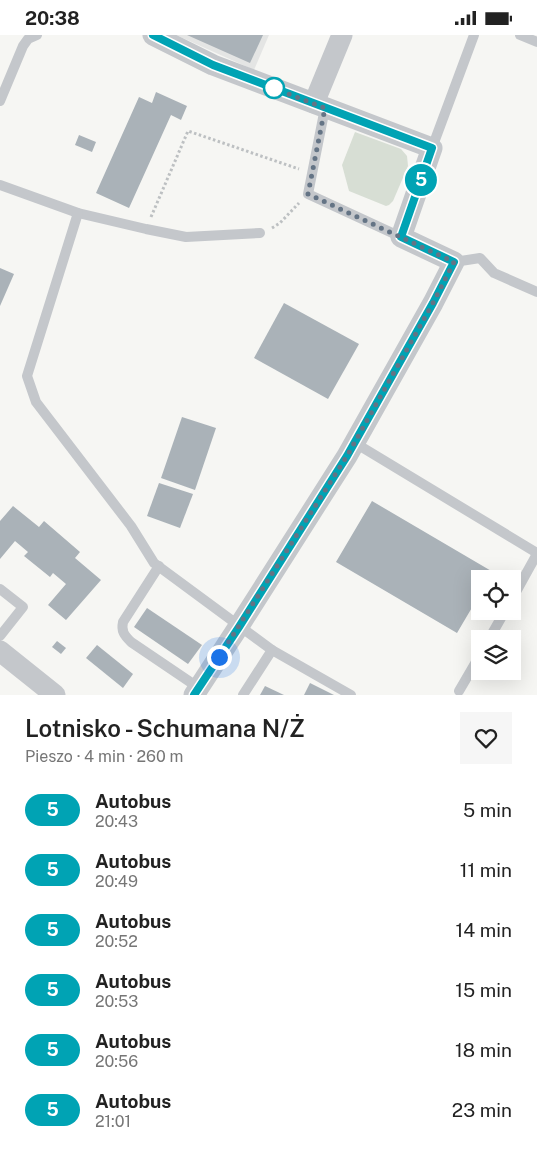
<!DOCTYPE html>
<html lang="pl">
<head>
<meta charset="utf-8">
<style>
	body { margin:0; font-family:"Public Sans",sans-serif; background:#f6f6f6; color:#222; height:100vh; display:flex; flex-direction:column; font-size:19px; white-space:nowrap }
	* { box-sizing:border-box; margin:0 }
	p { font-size:16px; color:#767676 }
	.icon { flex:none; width:28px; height:28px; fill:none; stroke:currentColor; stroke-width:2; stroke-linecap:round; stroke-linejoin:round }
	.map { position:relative; height:660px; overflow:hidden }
	.sheet { display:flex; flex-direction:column; background:#fff; flex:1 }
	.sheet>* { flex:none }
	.badge { padding:0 10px; border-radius:16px; font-size:18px; line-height:32px }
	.buttons { position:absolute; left:471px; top:535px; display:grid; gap:10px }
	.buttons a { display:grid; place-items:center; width:50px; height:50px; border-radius:0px; background:#fff; box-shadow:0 5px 20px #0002; font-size:25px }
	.you { position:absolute; width:25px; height:25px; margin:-12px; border:4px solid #fff; border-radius:50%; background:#1a73e8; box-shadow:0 0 0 8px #1a73e833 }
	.map>.badge { position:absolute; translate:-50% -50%; box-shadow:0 0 0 2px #fff }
	.round { display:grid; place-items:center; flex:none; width:52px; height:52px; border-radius:0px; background:#f6f6f6 }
	.summary { display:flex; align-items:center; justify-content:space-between; height:85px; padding:0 25px }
	h1 { font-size:24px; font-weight:600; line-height:38px }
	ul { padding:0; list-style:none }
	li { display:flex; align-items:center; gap:15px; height:60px; padding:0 25px }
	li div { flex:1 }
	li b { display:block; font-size:19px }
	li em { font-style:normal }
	li .badge { min-width:55px; font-weight:700; text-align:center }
	.status { display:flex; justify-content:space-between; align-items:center; height:35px; padding:0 25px; background:#fff; direction:ltr }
	.status svg { height:14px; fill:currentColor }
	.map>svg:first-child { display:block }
	.built { fill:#e4e5e4 }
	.green { fill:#d7ded4 }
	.building { fill:#aab2b8 }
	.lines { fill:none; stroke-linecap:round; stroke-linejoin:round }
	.path { stroke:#bdc0c2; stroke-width:3; stroke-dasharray:2.5 2.5; stroke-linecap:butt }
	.service { stroke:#c4c7cb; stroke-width:10 }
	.minor { stroke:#c4c7cb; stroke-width:21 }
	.line-casing { stroke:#fff; stroke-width:11 }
	.line { stroke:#00a3b4; stroke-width:8 }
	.walk { stroke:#647485; stroke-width:5; stroke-dasharray:0 9 }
	.stop-dot { fill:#fff; stroke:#00a3b4; stroke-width:2.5 }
</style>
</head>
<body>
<div class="status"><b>20:38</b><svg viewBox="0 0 49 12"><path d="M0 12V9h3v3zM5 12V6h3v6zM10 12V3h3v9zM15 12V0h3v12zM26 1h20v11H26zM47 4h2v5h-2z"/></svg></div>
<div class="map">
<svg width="537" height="660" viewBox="0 0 537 660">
	<rect width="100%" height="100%" fill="#f6f6f3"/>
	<path class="built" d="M176 0H269L254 35Z"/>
	<path class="green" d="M355 97 401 114 407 121 408 131 393 166 389 170 386 171 349 156 342 130Z"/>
	<g class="building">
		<path d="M187 0H263L250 28Z"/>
		<path d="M156 57 187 71 181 85 171 80 129 173 96 158 139 62 152 68Z"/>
		<path d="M79 100 96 107 92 117 75 110Z"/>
		<path d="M0 233 14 239 0 271Z"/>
		<path d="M284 268 359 309 328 364 254 323Z"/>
		<path d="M182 382 216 393 195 455 161 443Z"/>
		<path d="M159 448 193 459 180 493 147 481Z"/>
		<path d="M372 466 493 537 489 544H480V559L457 598 336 527Z"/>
		<path d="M13 471 39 492 44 486 80 517 75 523 101 545 66 585 48 570 66 549 53 538 50 542 24 521 28 517 15 506 0 524V486Z"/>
		<path d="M147 573 202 610 188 629 134 592Z"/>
		<path d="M57 606 66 613 61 619 52 612Z"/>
		<path d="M97 610 133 639 123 653 86 623Z"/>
		<path d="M310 648 334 660H304Z"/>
		<path d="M265 651 284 660H260Z"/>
	</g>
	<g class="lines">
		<g class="path">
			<path d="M151 182 188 96 299 134"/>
			<path d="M272 193 280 188 299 168"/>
		</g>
		<g class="service">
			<path d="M520 0 537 7"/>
			<path d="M0 66 23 11 28 4 37 0"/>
			<path d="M325 73 308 159 401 202"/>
			<path d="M432 113 474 0"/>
			<path d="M0 150 78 178 146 194 186 202 260 198"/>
			<path d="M78 178 27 341 36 367 131 491 154 528 272 615 351 660"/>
			<path d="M454 227 480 223 494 238 537 257"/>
			<path d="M355 408 537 518"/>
			<path d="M159 531 123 587C121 596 124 600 131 607L199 653"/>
			<path d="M0 554 23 572 0 601"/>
			<path d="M512 564 537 519"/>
			<path d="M489 604 505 576"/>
			<path d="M459 656 480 620"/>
			<path d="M243 660 272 615"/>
		</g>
		<g class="minor">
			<path d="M153 0 213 30 432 113 401 202 454 227 433 268 347 421 239 591 194 660"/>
			<path d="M314 68 342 0"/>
			<path d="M0 616 55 660"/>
		</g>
	</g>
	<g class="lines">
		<defs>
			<path id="line" d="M153 0 213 30 432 113 401 202 454 227 433 268 347 421 239 592 194 660"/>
		</defs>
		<use href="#line" class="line-casing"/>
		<use href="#line" class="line"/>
		<path class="walk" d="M219 622 347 421 433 268 454 227 308 159 325 73 273 53H274"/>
	</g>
	<circle class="stop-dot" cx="274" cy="53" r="10"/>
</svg>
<div class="buttons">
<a><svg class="icon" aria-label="locate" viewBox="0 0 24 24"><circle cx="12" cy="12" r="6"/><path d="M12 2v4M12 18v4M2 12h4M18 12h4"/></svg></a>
<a><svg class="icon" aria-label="layers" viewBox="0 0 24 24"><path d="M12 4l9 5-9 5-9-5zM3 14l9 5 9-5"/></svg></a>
</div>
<div class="you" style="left:219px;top:622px"></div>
<b class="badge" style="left:421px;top:145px;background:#00a3b4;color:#fff">5</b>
</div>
<section class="sheet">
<div class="summary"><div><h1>Lotnisko - Schumana N/Ż</h1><p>Pieszo · 4 min · 260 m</p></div><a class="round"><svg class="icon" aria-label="heart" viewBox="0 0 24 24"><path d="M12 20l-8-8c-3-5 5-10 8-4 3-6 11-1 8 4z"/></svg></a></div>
<ul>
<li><span class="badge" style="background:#00a3b4;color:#fff">5</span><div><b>Autobus</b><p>20:43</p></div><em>5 min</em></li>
<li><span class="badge" style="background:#00a3b4;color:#fff">5</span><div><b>Autobus</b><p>20:49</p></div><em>11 min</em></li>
<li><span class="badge" style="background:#00a3b4;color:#fff">5</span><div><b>Autobus</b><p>20:52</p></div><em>14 min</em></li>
<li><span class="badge" style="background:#00a3b4;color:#fff">5</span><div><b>Autobus</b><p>20:53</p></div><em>15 min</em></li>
<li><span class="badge" style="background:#00a3b4;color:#fff">5</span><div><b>Autobus</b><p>20:56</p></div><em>18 min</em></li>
<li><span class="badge" style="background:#00a3b4;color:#fff">5</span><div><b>Autobus</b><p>21:01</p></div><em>23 min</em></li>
</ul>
</section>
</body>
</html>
